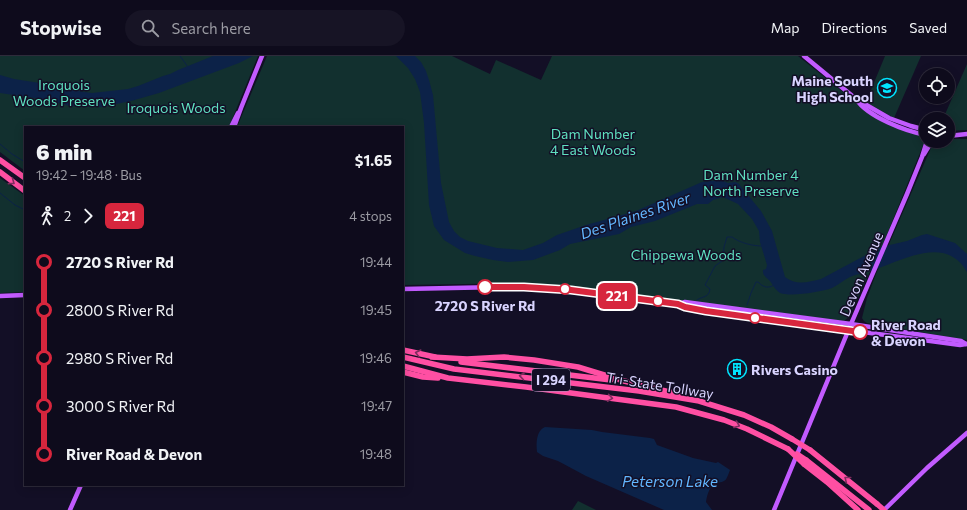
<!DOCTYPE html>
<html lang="en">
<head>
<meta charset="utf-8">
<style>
	body { margin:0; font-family:Commissioner,sans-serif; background:#171425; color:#f1f3f6; height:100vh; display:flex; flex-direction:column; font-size:15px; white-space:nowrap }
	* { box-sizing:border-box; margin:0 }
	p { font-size:13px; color:#9b9ba3 }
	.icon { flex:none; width:22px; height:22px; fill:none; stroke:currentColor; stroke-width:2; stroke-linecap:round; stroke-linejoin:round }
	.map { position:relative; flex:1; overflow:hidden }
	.sheet { position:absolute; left:24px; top:70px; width:380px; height:360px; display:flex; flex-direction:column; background:#0e0b1c; border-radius:0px; box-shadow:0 2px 10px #0003,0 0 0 1px #2e2b3b }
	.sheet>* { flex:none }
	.badge { padding:0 8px; border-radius:6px; font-size:14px; line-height:26px }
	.buttons { position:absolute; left:919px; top:12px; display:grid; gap:8px }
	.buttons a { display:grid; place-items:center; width:36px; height:36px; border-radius:50%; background:#0e0b1c; box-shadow:0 2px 10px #0003,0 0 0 1px #2e2b3b; font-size:20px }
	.map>.badge { position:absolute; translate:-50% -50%; box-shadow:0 0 0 2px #fff }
	.legs { display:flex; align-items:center; gap:6px; height:44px; padding:0 12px; font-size:13px }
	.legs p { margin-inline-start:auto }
	.summary { display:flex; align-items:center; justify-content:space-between; height:68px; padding:0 12px }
	h1 { font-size:22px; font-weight:800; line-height:30px }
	ul { padding:0 12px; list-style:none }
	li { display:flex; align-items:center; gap:14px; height:48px; font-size:15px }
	li i { display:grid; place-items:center; width:6px; height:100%; margin:0 5px; background:currentColor }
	li i::after { content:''; width:10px; height:10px; margin:-5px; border:3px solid; border-radius:50%; background:#0e0b1c }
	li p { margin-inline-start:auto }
	li:first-child i { background:linear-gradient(#0000 50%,currentColor 0) }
	li:last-child i { background:linear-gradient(currentColor 50%,#0000 0) }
	header { display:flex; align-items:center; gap:24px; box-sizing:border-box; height:56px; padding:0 20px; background:#0e0b1c; border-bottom:1px solid #2e2b3b }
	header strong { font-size:19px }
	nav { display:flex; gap:22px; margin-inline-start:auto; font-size:14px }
	.search { width:280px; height:36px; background:#171425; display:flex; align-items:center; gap:10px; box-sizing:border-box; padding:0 14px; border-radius:22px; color:#9b9ba3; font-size:15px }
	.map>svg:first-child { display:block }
	.green { fill:#12302f }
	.water { fill:#0c2248 }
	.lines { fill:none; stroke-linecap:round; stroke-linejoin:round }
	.stream { stroke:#0c2248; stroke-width:1 }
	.major { stroke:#c25bff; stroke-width:4.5 }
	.highway { stroke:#ff4fa3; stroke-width:5.5 }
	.highway-bridge { stroke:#ff4fa3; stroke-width:5.5 }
	.oneway { stroke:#7d2c5e }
	.line-1-casing { stroke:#fff; stroke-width:9 }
	.line-1 { stroke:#d7263d; stroke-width:6 }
	.stop-1-dot { fill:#fff; stroke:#d7263d; stroke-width:2 }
	.labels { text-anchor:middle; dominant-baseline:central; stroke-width:3; stroke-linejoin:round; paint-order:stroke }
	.shield { fill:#130f26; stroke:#9e99be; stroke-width:1 }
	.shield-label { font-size:13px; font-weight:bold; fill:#d9d4ff }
	.poi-label { font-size:14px; font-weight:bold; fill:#d9d4ff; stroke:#130f26; text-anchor:end }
	.park-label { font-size:14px; fill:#5fe0c0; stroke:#130f26 }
	.street-label { font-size:14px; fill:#d9d4ff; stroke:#130f26 }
	.stop-label { font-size:14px; font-weight:bold; fill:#d9d4ff; stroke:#130f26 }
	.water-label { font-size:15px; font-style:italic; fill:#62b6ff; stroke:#130f26 }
</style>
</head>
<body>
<header>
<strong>Stopwise</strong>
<div class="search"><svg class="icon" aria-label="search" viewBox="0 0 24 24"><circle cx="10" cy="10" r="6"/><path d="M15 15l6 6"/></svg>Search here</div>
<nav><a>Map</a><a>Directions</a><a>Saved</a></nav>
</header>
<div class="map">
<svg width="967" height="454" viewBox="0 0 967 454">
	<rect width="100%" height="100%" fill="#130f26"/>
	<g class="green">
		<path d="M0 0H258L229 71H25V115L0 96Z"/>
		<path d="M267 0H452L490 18 496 4 541 24 552 0H798L867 55 922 80 924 87 884 186 849 261 844 265 569 230 520 227 403 229V71H237Z"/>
		<path d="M885 0H921L894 62 866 46Z"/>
		<path d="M967 8V74L948 75V63H943Z"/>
		<path d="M948 83H967V284L867 267 864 265 862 262 867 242 876 218 934 85H948Z"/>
		<path d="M0 122 25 140V236L0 237Z"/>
		<path d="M578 445 596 454H572Z"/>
	</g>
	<g class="water">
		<path d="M213 0H253L239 7 159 37 131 45 101 51 70 50 48 44 0 37V19L14 23 65 31 78 35 92 37 128 33 138 30 163 20 170 18 178 14Z"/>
		<path d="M396 0H415L421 6 426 15 429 24 433 39 441 127 449 166 454 175 460 181 468 185 497 192 523 194 543 187 557 179 586 169 636 155 702 126 721 124 728 127 735 126 738 127 761 155 772 175 785 221C796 230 809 226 821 223L881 191 907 185 922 179 927 178 955 187 967 198V216C946 178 901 205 871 215 864 217 857 218 850 221 844 224 838 229 832 232 821 236 791 241 780 237 777 235 774 231 772 228 769 222 762 221 763 214L766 213 767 209 760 186 759 175 752 163 738 148 723 141 713 144 708 148H697L655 165 631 171 619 178 570 188 560 194 533 204 508 206 493 204 475 200 465 197 444 184 434 170 429 149 424 67 420 36 415 23 408 12Z"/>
		<path d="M545 371 592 374 602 376 650 382 654 383 657 389 693 402 716 407 718 406 730 414C726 424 727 426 715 427 709 432 707 439 706 446L712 454H664L586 420 558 405 543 400 537 396C536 387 536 375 545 371Z"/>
	</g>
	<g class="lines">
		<g class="stream">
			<path d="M180 0 188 11"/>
			<path d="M0 88 12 98 25 106"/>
			<path d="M0 137 15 149 25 154"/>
			<path d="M697 244C702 240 709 242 710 233L705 229 715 210 722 205 723 201 724 191 727 181H732C740 187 753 190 762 190"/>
			<path d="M747 249 751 237 756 226H758C763 231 768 233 774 229"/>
		</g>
		<g class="major">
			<path d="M804 0 856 43C868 61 905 75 926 79"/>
			<path d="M856 43 889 62 911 70 926 74"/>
			<path d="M231 71 238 57"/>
			<path d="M234 71 241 52 262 0"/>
			<path d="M948 80 967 78"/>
			<path d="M924 98 932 85"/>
			<path d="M403 233 501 231 548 232 574 234 679 248 685 251 699 254 960 289 966 288"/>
			<path d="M0 240 25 239"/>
			<path d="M679 248 685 246 851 268 961 285 966 288"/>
			<path d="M70 454 81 429"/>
			<path d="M774 454 851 268 907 138 922 101 927 85"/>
			<path d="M884 454 927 412 967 377"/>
		</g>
		<g class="highway">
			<path d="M0 104 25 122"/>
			<path d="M0 116 25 135"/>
			<path d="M403 294 435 301"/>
			<path d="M403 301 454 313 639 335 699 345 744 359 771 371 792 383"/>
			<path d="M432 301 467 303 504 301 534 304 578 311 624 325 678 338"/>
			<path d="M461 306 611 324"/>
			<path d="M403 310 448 322 526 331 676 351 724 364 747 373 788 393"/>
			<path d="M403 316 423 321 438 322"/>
			<path d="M810 394 877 448"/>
			<path d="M806 404 869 454"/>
			<path d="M804 408 827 426 858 454"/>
		</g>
		<g class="highway-bridge">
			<path d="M792 383 810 394"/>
			<path d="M788 393 804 408"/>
			<path d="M797 398 806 404"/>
			<path d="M877 448 884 454"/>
		</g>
	</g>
	<defs><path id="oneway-chevron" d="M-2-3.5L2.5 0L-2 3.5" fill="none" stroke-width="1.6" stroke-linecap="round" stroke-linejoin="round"/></defs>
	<g class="oneway">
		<use href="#oneway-chevron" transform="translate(12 126) rotate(36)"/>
		<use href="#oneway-chevron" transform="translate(418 297) rotate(-166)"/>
		<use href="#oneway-chevron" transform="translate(522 320) rotate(-172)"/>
		<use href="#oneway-chevron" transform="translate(610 342) rotate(8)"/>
		<use href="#oneway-chevron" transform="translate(737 369) rotate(21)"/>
		<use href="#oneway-chevron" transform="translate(847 423) rotate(-141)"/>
	</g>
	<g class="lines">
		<defs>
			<path id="line-1" d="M485 231H524L571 234 678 248 685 251 706 255 860 276"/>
		</defs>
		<use href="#line-1" class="line-1-casing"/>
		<use href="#line-1" class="line-1"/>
	</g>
	<defs>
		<symbol id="school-ring" viewBox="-11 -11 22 22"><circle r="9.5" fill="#130f26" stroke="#00e5ff" stroke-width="1.5"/><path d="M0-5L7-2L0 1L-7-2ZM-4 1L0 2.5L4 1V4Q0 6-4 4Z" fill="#00e5ff"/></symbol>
		<symbol id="building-ring" viewBox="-11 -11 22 22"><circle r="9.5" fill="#130f26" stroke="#00e5ff" stroke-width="1.5"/><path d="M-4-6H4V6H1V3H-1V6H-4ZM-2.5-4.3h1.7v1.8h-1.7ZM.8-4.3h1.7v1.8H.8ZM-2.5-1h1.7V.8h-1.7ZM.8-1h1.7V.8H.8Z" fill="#00e5ff"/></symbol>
	</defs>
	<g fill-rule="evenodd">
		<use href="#school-ring" x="876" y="21" width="22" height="22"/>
		<use href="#building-ring" x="726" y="302" width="22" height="22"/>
	</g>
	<g class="stop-1-dot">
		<circle cx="485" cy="231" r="7"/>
		<circle cx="565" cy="233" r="5"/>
		<circle cx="658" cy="245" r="5"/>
		<circle cx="755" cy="262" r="5"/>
		<circle cx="860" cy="276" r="7"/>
	</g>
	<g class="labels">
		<rect class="shield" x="532" y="313" width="38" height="22" rx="3"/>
		<g class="shield-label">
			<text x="551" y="324">I 294</text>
		</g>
		<g class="poi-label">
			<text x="873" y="24">Maine South<tspan x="873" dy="16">High School</tspan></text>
			<text x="751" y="313" text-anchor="start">Rivers Casino</text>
		</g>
		<g class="park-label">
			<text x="64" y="28">Iroquois<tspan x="64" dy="16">Woods Preserve</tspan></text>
			<text x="176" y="51">Iroquois Woods</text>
			<text x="593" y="77">Dam Number<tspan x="593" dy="16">4 East Woods</tspan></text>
			<text x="751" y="118">Dam Number 4<tspan x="751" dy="16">North Preserve</tspan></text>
			<text x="686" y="198">Chippewa Woods</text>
		</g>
		<g class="street-label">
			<text transform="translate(861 218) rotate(-67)">Devon Avenue</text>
			<text transform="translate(660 329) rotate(9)">Tri-State Tollway</text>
		</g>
		<g class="stop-label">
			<text x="485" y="249">2720 S River Rd</text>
			<text x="871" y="268" text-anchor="start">River Road<tspan x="871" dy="16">&amp; Devon</tspan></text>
		</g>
		<g class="water-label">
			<text transform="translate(635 159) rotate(-19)">Des Plaines River</text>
			<text x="670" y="425">Peterson Lake</text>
		</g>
	</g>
</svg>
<div class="buttons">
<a><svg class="icon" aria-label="locate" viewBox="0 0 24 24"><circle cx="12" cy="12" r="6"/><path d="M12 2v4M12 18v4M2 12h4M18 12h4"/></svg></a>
<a><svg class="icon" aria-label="layers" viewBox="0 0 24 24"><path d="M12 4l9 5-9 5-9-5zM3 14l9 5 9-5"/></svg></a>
</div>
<b class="badge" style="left:617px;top:240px;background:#d7263d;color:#fff">221</b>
<section class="sheet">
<div class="summary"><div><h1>6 min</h1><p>19:42 – 19:48 · Bus</p></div><b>$1.65</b></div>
<div class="legs"><svg class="icon" aria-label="walk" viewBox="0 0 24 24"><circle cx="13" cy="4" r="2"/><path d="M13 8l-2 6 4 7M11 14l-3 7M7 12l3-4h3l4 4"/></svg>2<svg class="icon" aria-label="forward" viewBox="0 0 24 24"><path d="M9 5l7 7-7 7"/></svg><b class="badge" style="background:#d7263d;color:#fff">221</b><p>4 stops</p></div>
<ul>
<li><i style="color:#d7263d"></i><b>2720 S River Rd</b><p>19:44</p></li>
<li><i style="color:#d7263d"></i><span>2800 S River Rd</span><p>19:45</p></li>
<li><i style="color:#d7263d"></i><span>2980 S River Rd</span><p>19:46</p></li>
<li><i style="color:#d7263d"></i><span>3000 S River Rd</span><p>19:47</p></li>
<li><i style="color:#d7263d"></i><b>River Road &amp; Devon</b><p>19:48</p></li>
</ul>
</section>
</div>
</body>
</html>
